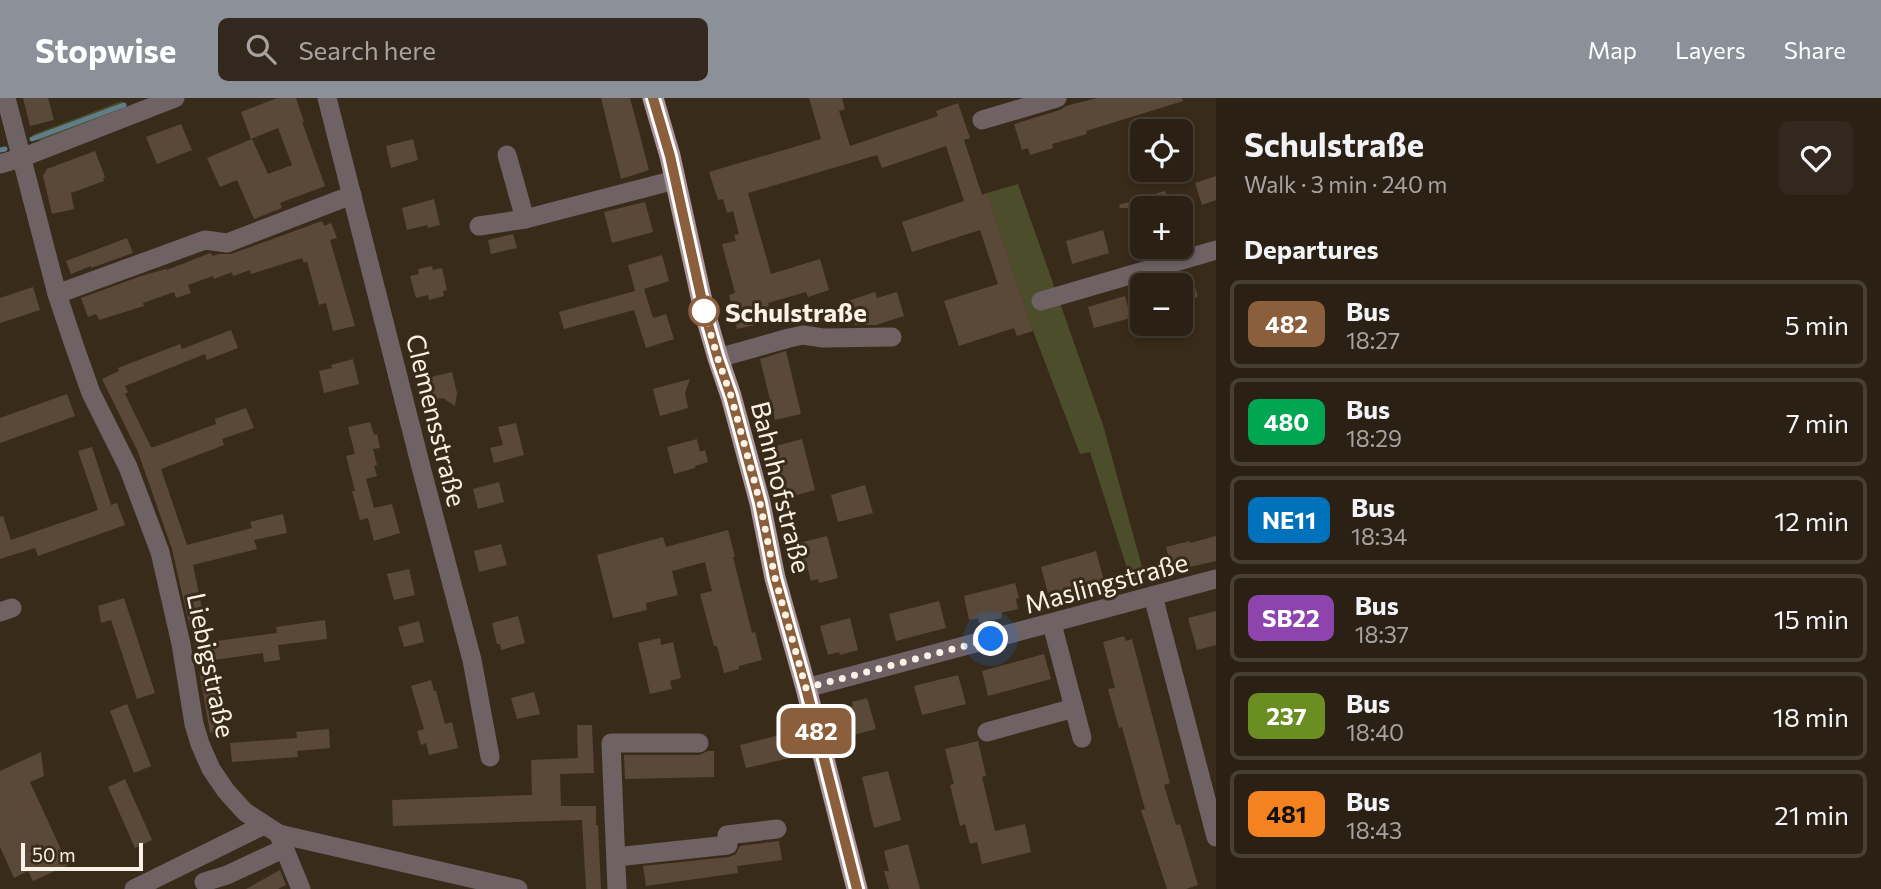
<!DOCTYPE html>
<html lang="en">
<head>
<meta charset="utf-8">
<style>
	body { margin:0; font-family:Commissioner,sans-serif; background:#33281d; color:#f1f3f6; height:100vh; display:flex; flex-direction:column; font-size:26px; white-space:nowrap }
	* { box-sizing:border-box; margin:0 }
	p { font-size:23px; color:#a6a3a0 }
	.icon { flex:none; width:38px; height:38px; fill:none; stroke:currentColor; stroke-width:2; stroke-linecap:round; stroke-linejoin:round }
	.map { position:relative; flex:1; overflow:hidden }
	.panel { display:flex; flex-direction:column; background:#2b2014; width:665px }
	.panel>* { flex:none }
	.badge { padding:0 14px; border-radius:10px; font-size:24px; line-height:46px }
	.buttons { position:absolute; left:1130px; top:21px; display:grid; gap:14px }
	.buttons a { display:grid; place-items:center; width:63px; height:63px; border-radius:10px; background:#2b2014; box-shadow:0 4px 10px #0003,0 0 0 2px #473e34; font-size:35px }
	.scale { position:absolute; left:21px; bottom:18px; width:122px; box-sizing:border-box; padding-left:7px; border:4px solid #fbf2e7; border-top:0; font-size:19px; line-height:24px; white-space:nowrap; color:#fbf2e7; -webkit-text-stroke:5px #392b1a; paint-order:stroke }
	.you { position:absolute; width:35px; height:35px; margin:-18px; border:5px solid #fff; border-radius:50%; background:#1a73e8; box-shadow:0 0 0 10px #1a73e833 }
	.map>.badge { position:absolute; translate:-50% -50%; box-shadow:0 0 0 4px #fff }
	h2 { padding:0 28px; font-size:26px; line-height:63px }
	.round { display:grid; place-items:center; flex:none; width:74px; height:74px; border-radius:10px; background:#33281d }
	.headline { display:flex; align-items:center; justify-content:space-between; height:119px; padding:0 28px }
	h1 { font-size:33px; font-weight:700; line-height:52px }
	ul { padding:0; list-style:none }
	li { display:flex; align-items:center; gap:21px; height:88px; margin:0 14px 10px; padding:0 14px; border:4px solid #473e34; border-radius:10px }
	li div { flex:1 }
	li b { display:block; font-size:26px }
	li em { font-style:normal }
	li .badge { min-width:77px; font-weight:700; text-align:center }
	header { display:flex; align-items:center; gap:42px; box-sizing:border-box; height:98px; padding:0 35px; background:#8c9099; color:#fff }
	header strong { font-size:33px }
	nav { display:flex; gap:38px; margin-inline-start:auto; font-size:24px }
	.search { width:490px; height:63px; background:#33281d; display:flex; align-items:center; gap:18px; box-sizing:border-box; padding:0 24px; border-radius:10px; color:#a6a3a0; font-size:26px }
	main { display:flex; flex:1; min-height:0 }
	.map>svg:first-child { display:block }
	.green { fill:#4c4e2b }
	.lines { fill:none; stroke-linecap:round; stroke-linejoin:round }
	.stream { stroke:#607d8c; stroke-width:5 }
	.building { fill:#5a4939 }
	.minor { stroke:#6e6264; stroke-width:19 }
	.major { stroke:#ac9499; stroke-width:21 }
	.line-casing { stroke:#fff; stroke-width:16 }
	.line { stroke:#8b5e3c; stroke-width:10 }
	.walk { stroke:#fbf2e7; stroke-width:7; stroke-dasharray:0 12.6 }
	.stop-dot { fill:#fff; stroke:#8b5e3c; stroke-width:3.5 }
	.labels { text-anchor:middle; dominant-baseline:central; stroke-width:6; stroke-linejoin:round; paint-order:stroke }
	.stop-label { font-size:26px; font-weight:bold; fill:#fbf2e7; stroke:#392b1a; text-anchor:start }
	.street-label { font-size:26px; fill:#fbf2e7; stroke:#392b1a }
</style>
</head>
<body>
<header>
<strong>Stopwise</strong>
<div class="search"><svg class="icon" aria-label="search" viewBox="0 0 24 24"><circle cx="10" cy="10" r="6"/><path d="M15 15l6 6"/></svg>Search here</div>
<nav><a>Map</a><a>Layers</a><a>Share</a></nav>
</header>
<main>
<div class="map">
<svg width="1216" height="791" viewBox="0 0 1216 791">
	<rect width="100%" height="100%" fill="#392b1a"/>
	<g class="green">
		<path d="M122 3 127 11 47 42H35L32 37Z"/>
		<path d="M1018 86 1103 327 1145 480 1131 483 1090 354 1080 356 1033 233 987 95Z"/>
	</g>
	<g class="lines">
		<g class="stream">
			<path d="M32 41 124 7"/>
			<path d="M0 52 5 51"/>
		</g>
	</g>
	<g class="building">
		<path d="M23 0H48L54 22 30 28Z"/>
		<path d="M277 0H296L304 24H302L325 88 280 105 282 110 254 121 237 82 220 89 207 60 252 41 268 76 292 67 278 30 251 41 241 14Z"/>
		<path d="M601 0H630L649 72 621 81Z"/>
		<path d="M809 0H842L845 11 839 13 850 48 938 18 936 13 958 5 970 40 964 42 982 97 987 95 1033 233 1017 238 1014 230 959 248 944 203 998 186 980 132 912 154 902 124 964 103 946 48 882 70 877 57 748 95 771 176 820 161 829 192 808 199 806 194 768 205 772 223 737 231 729 197 735 195 722 146 736 143 734 137 739 136 733 113 727 115 723 101 718 102 709 74 821 41Z"/>
		<path d="M1097 0H1182L1183 3 1086 33 1087 36 1052 46 1053 50 1030 57 1028 50 1022 52 1014 26 1060 12 1066 8Z"/>
		<path d="M181 26 192 52 157 66 146 39Z"/>
		<path d="M413 41 418 62 391 70 386 48Z"/>
		<path d="M95 53 105 79 103 80 104 83 71 95 74 111 52 116 43 78 47 71Z"/>
		<path d="M1216 78V102L1202 107 1195 85Z"/>
		<path d="M1165 93 1170 110H1143V144H1140L1129 110H1120L1119 107Z"/>
		<path d="M434 101 440 127 428 130 427 127 407 132 402 110Z"/>
		<path d="M645 104 653 134 612 145 604 114Z"/>
		<path d="M322 123 324 128 331 125 337 140 330 142 355 228 333 233 326 205 319 207 307 163 304 165 302 160 251 176 250 172 233 178 232 174 214 181 213 178 188 187 191 195 176 200 174 194 143 205 144 208 99 222 96 216 88 219 81 200 141 178 166 171 167 172 210 155 213 158 219 156H231Z"/>
		<path d="M1103 132 1109 155 1072 166 1066 143Z"/>
		<path d="M513 136 517 150 491 156 488 142Z"/>
		<path d="M127 140 133 155 91 170V168L71 176 66 163Z"/>
		<path d="M662 157 669 183 644 191 653 220 666 216 674 241 646 250 634 212 564 231 559 214 635 193 628 167Z"/>
		<path d="M432 168 433 172 442 170 447 192 443 193 444 198 429 202 428 197 416 200 410 178 419 176 418 171Z"/>
		<path d="M1192 179 1198 199 1181 204V182Z"/>
		<path d="M33 189 40 212 0 225V200Z"/>
		<path d="M875 194 877 200 897 194 904 218 876 227H855L848 203Z"/>
		<path d="M1125 198 1131 220 1094 230 1088 209Z"/>
		<path d="M231 232 238 250 207 262 205 256 125 288 128 294 125 296 151 349H154L216 326 215 321 246 310 254 330 222 341 224 347 161 371 187 447 252 430 250 424 283 416 287 435 254 442 257 451 193 467 209 544 277 535 276 529 325 522 327 541 278 547 280 562 264 564 263 555 214 562 225 633 210 635 192 530H190L172 451 138 354 102 281 119 273 118 270 180 246 182 251Z"/>
		<path d="M786 253 801 316 775 322 760 261Z"/>
		<path d="M353 261 359 286 324 295 319 273 332 270 331 267Z"/>
		<path d="M452 274 457 295 455 308 443 300 433 302 427 280Z"/>
		<path d="M690 281 685 295 688 310 660 318 653 291Z"/>
		<path d="M67 296 75 318 0 345V320Z"/>
		<path d="M370 324 374 337 377 336 380 350 373 351 377 367 374 368 377 378 366 381 374 410 392 406 400 435 374 443 368 420 360 422 352 393H355L346 358 355 356 348 329Z"/>
		<path d="M516 325 524 357 494 365 490 350 503 347 498 329Z"/>
		<path d="M697 341 700 354 705 352 708 364 695 368V370L674 376 667 349Z"/>
		<path d="M802 341 815 392 786 400 772 349Z"/>
		<path d="M92 349 111 407 117 405 125 427 38 458 35 450 0 461V419L3 418 11 442 98 412 78 353Z"/>
		<path d="M499 384 504 404 478 411 473 391Z"/>
		<path d="M865 387 873 415 838 424 831 397Z"/>
		<path d="M728 432 735 459H733L752 535 755 534 762 562 739 568V571L724 575 717 548H714L700 496 712 493 705 464 672 473 678 497 646 505 647 512 613 520 597 457 663 439 666 449Z"/>
		<path d="M827 438 838 480 819 485 818 481 811 483 808 472H806L799 445Z"/>
		<path d="M1216 438V463L1172 473 1166 449 1190 443V445Z"/>
		<path d="M501 446 507 467 479 474 474 453Z"/>
		<path d="M1096 453 1104 483 1049 499 1041 469Z"/>
		<path d="M409 471 415 497 394 502 387 476Z"/>
		<path d="M1015 485 1019 500 1016 501 1018 511 1001 515 1002 520 979 525 978 520 969 522 964 498Z"/>
		<path d="M124 500 155 595 137 601 111 522 101 525 98 508Z"/>
		<path d="M939 503 946 530 896 543 889 516Z"/>
		<path d="M1216 513V547L1197 552 1188 520Z"/>
		<path d="M518 518 525 545 501 552 500 546H497L492 525Z"/>
		<path d="M850 520 858 552 840 557 839 554 828 557 820 528Z"/>
		<path d="M419 523 424 544 404 549 398 529Z"/>
		<path d="M1124 538 1126 543 1132 541 1170 685 1164 687 1176 727 1180 726 1198 787 1186 791H1167L1141 712 1145 711 1122 629 1119 630 1108 591 1115 590 1103 544Z"/>
		<path d="M660 540 661 547 673 544 681 580 670 583 672 591 650 596 638 545Z"/>
		<path d="M1044 556 1051 581 988 598 982 573Z"/>
		<path d="M958 577 966 606 922 617 914 588Z"/>
		<path d="M431 582 434 593H436L445 626 452 624 458 650 429 657 426 645 421 647 417 633 424 631 411 588Z"/>
		<path d="M534 594 540 616 517 621 511 600Z"/>
		<path d="M867 600 876 631 850 638 842 611 853 608 852 604Z"/>
		<path d="M127 606 151 668 134 675 110 613Z"/>
		<path d="M577 627H592L594 675 560 676 561 708H596V727H598L601 791H586L582 722 393 728 392 702 532 697 531 662 578 660Z"/>
		<path d="M329 631 330 650 297 653 298 659 232 664 230 645 297 640 296 634Z"/>
		<path d="M784 636 790 660 746 670 740 647Z"/>
		<path d="M978 643 986 678 982 679 995 733 1025 726 1031 754 982 766 977 744 970 746 965 726 960 728 950 687 954 686 945 651Z"/>
		<path d="M708 653H714V679L625 681 624 657H699Z"/>
		<path d="M41 654 44 678 30 684 68 767 33 783 28 773 14 780 0 749V673Z"/>
		<path d="M888 673 901 722 874 730 862 679Z"/>
		<path d="M125 681 152 742 135 750 108 689Z"/>
		<path d="M779 743 782 762 737 768 738 775 646 788 643 768 729 759 736 756 740 748Z"/>
		<path d="M908 746 920 791H889L884 773H889L884 753Z"/>
		<path d="M280 772 286 787 278 791H246Z"/>
	</g>
	<g class="lines">
		<g class="minor">
			<path d="M6 0 57 196 74 247 91 295 128 369 160 454 181 546 194 626 200 646 211 671 226 693 245 714 279 736 518 791"/>
			<path d="M327 0 422 373 472 562 490 659"/>
			<path d="M982 22 1057 0"/>
			<path d="M507 57 525 121 675 82"/>
			<path d="M0 66 21 60 175 0"/>
			<path d="M479 128 525 121"/>
			<path d="M57 196 205 142 227 145 352 97"/>
			<path d="M1041 203 1216 152"/>
			<path d="M718 260 789 240 803 237 823 240 892 239"/>
			<path d="M1153 498 1216 739"/>
			<path d="M0 514 12 510"/>
			<path d="M1052 526 1082 640"/>
			<path d="M806 590 1216 481"/>
			<path d="M987 634 1074 610"/>
			<path d="M280 740 301 791"/>
			<path d="M616 759 728 747 727 737 777 731"/>
			<path d="M204 784 227 777 285 750"/>
			<path d="M134 791 264 727"/>
			<path d="M617 791 611 645H699"/>
		</g>
		<path class="major" d="M653 0 670 58 704 212 718 260 731 298 760 405 775 480 806 590 857 791"/>
	</g>
	<g class="lines">
		<defs>
			<path id="line" d="M653 0 670 58 704 212 718 261 731 298 760 405 775 480 806 590 857 791"/>
		</defs>
		<use href="#line" class="line-casing"/>
		<use href="#line" class="line"/>
		<path class="walk" d="M704 213 718 261 731 298 753 378 760 405 775 480 806 590 991 541"/>
	</g>
	<circle class="stop-dot" cx="704" cy="213" r="14"/>
	<g class="labels">
		<g class="stop-label">
			<text x="725" y="213">Schulstraße</text>
		</g>
		<g class="street-label">
			<text transform="translate(437 322) rotate(76)">Clemensstraße</text>
			<text transform="translate(782 389) rotate(76)">Bahnhofstraße</text>
			<text transform="translate(1106 484) rotate(-15)">Maslingstraße</text>
			<text transform="translate(212 567) rotate(78)">Liebigstraße</text>
		</g>
	</g>
</svg>
<div class="buttons">
<a><svg class="icon" aria-label="locate" viewBox="0 0 24 24"><circle cx="12" cy="12" r="6"/><path d="M12 2v4M12 18v4M2 12h4M18 12h4"/></svg></a>
<a>+</a>
<a>−</a>
</div>
<div class="scale">50 m</div>
<div class="you" style="left:991px;top:541px"></div>
<b class="badge" style="left:816px;top:633px;background:#8b5e3c;color:#fff">482</b>
</div>
<section class="panel">
<div class="headline"><div><h1>Schulstraße</h1><p>Walk · 3 min · 240 m</p></div><a class="round"><svg class="icon" aria-label="heart" viewBox="0 0 24 24"><path d="M12 20l-8-8c-3-5 5-10 8-4 3-6 11-1 8 4z"/></svg></a></div>
<h2>Departures</h2>
<ul>
<li><span class="badge" style="background:#8b5e3c;color:#fff">482</span><div><b>Bus</b><p>18:27</p></div><em>5 min</em></li>
<li><span class="badge" style="background:#00a651;color:#fff">480</span><div><b>Bus</b><p>18:29</p></div><em>7 min</em></li>
<li><span class="badge" style="background:#0072bc;color:#fff">NE11</span><div><b>Bus</b><p>18:34</p></div><em>12 min</em></li>
<li><span class="badge" style="background:#8e44ad;color:#fff">SB22</span><div><b>Bus</b><p>18:37</p></div><em>15 min</em></li>
<li><span class="badge" style="background:#6b8e23;color:#fff">237</span><div><b>Bus</b><p>18:40</p></div><em>18 min</em></li>
<li><span class="badge" style="background:#f58220;color:#111">481</span><div><b>Bus</b><p>18:43</p></div><em>21 min</em></li>
</ul>
</section>
</main>
</body>
</html>
